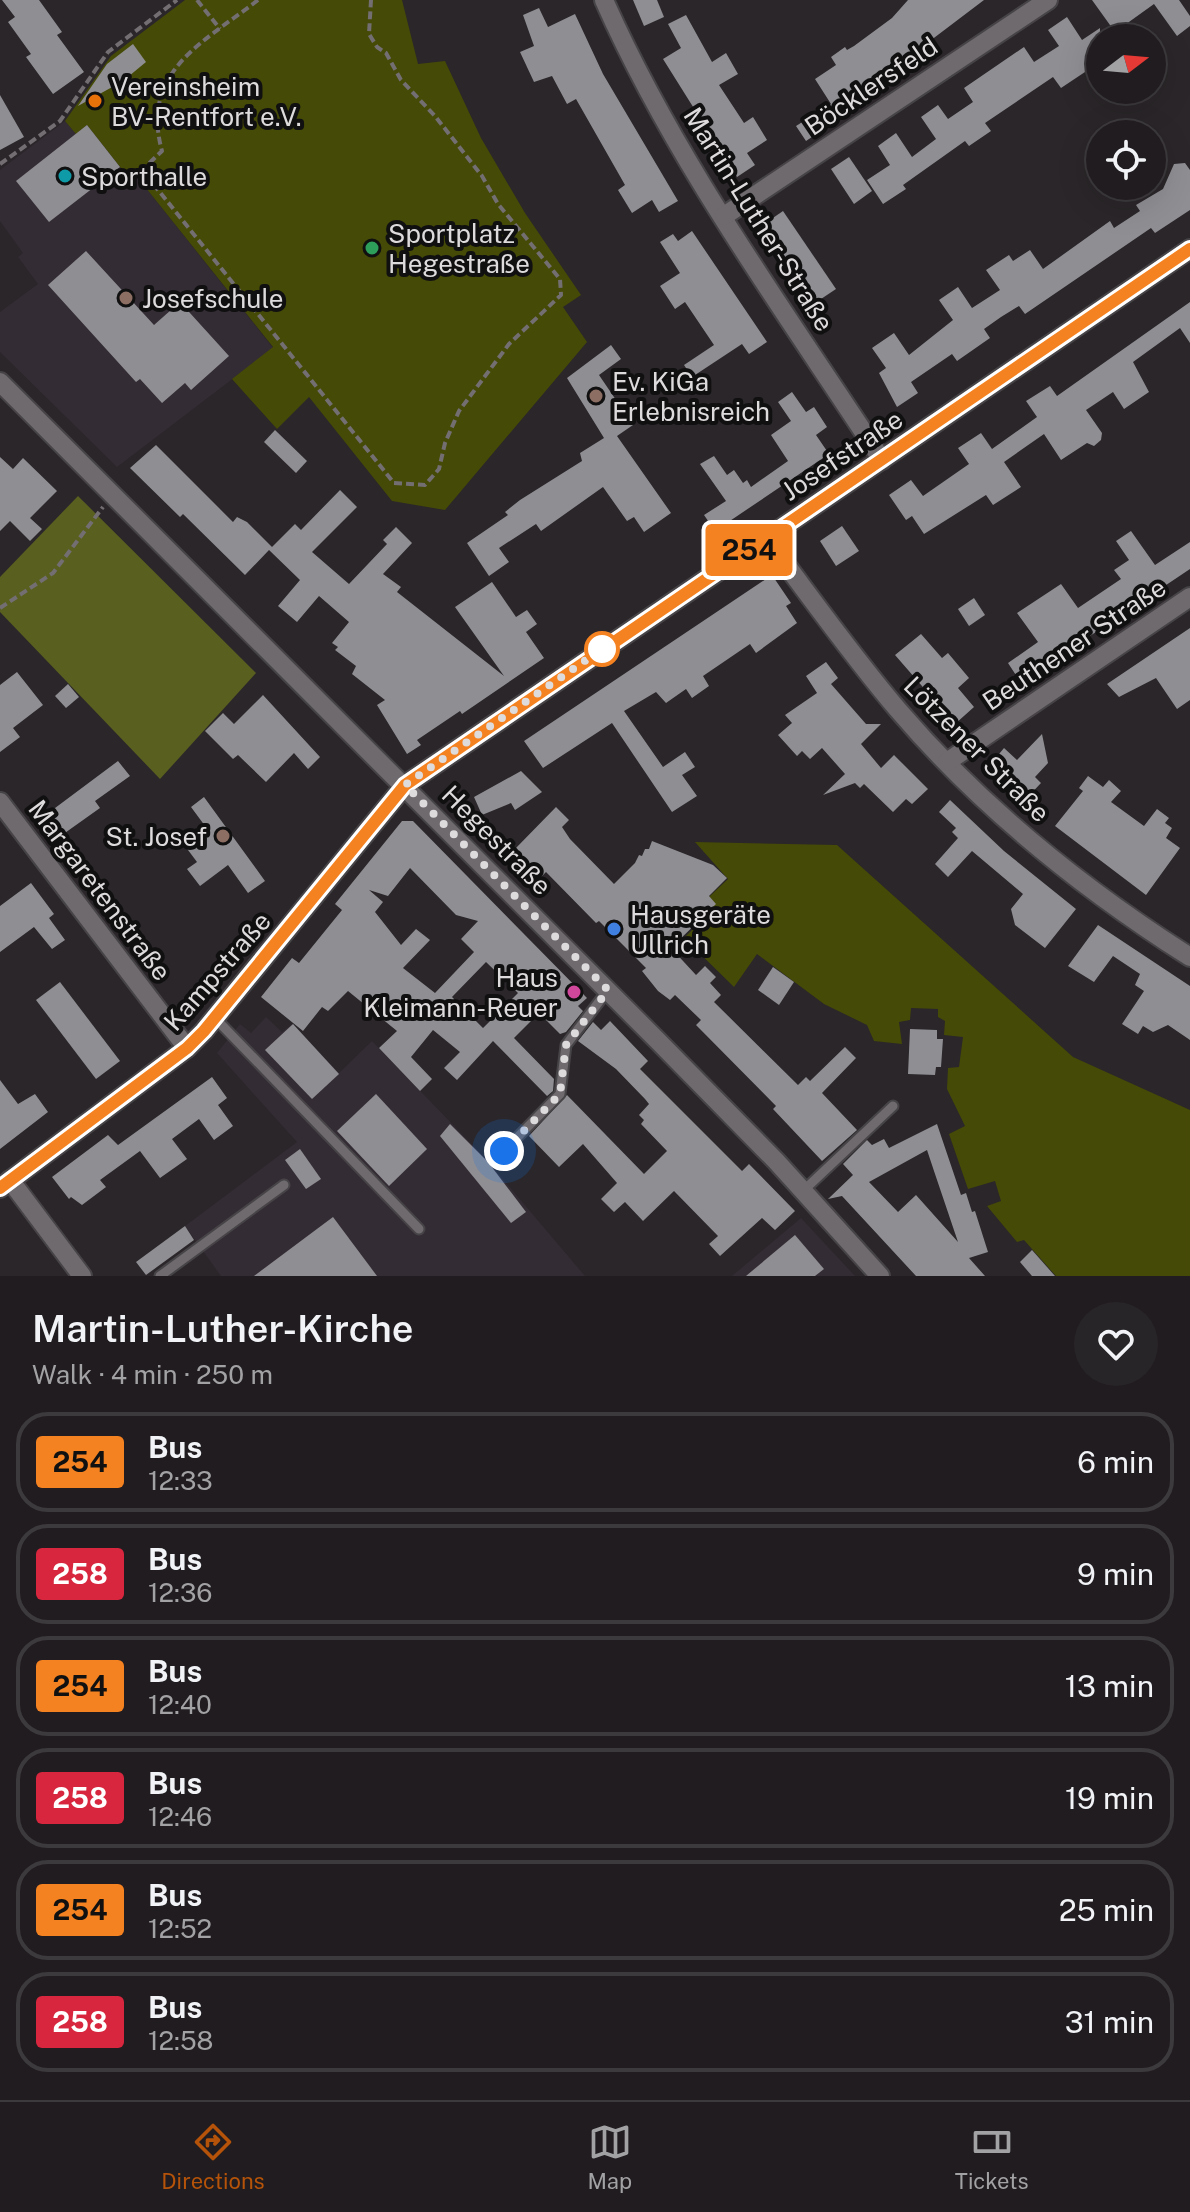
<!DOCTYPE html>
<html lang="en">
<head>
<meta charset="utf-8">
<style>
	body { margin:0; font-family:"Public Sans",sans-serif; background:#282528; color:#f1f3f6; height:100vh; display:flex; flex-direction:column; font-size:30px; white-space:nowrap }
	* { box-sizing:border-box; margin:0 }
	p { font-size:26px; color:#a2a1a4 }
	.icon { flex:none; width:44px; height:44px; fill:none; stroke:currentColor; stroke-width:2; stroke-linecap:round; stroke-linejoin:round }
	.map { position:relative; height:1276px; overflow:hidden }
	.details { display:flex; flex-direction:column; background:#201c1f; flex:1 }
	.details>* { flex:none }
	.badge { padding:0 16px; border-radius:6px; font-size:28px; line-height:52px }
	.needle { width:52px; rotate:74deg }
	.tools { position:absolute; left:1086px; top:24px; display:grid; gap:16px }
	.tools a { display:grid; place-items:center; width:80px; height:80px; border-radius:50%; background:#201c1f; box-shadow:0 8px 32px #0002,0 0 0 2px #3d3a3d; font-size:40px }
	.you { position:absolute; width:40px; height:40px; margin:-20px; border:6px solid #fff; border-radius:50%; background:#1a73e8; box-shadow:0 0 0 12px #1a73e833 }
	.map>.badge { position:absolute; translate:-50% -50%; box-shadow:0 0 0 4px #fff }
	.round { display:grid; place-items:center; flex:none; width:84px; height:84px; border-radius:42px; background:#282528 }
	.overview { display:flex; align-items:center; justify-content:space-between; height:136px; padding:0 32px }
	h1 { font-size:38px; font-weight:600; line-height:60px }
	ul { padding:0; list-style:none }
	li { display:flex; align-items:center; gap:24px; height:100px; margin:0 16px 12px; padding:0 16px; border:4px solid #3d3a3d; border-radius:32px }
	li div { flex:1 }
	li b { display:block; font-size:30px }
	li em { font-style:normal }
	li .badge { min-width:88px; font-weight:700; text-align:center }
	.tab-bar { display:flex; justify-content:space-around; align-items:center; height:112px; border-top:2px solid #3d3a3d; background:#201c1f; font-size:22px; color:#a2a1a4 }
	.tab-bar a { display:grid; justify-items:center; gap:4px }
	.tab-bar .active { color:#b45309 }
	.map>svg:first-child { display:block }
	.built { fill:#342c34 }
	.green { fill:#454a07 }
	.forest { fill:#595f1f }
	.building { fill:#8f8e93; fill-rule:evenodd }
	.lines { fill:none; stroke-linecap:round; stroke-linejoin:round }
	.lane-casing { stroke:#474447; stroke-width:13 }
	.street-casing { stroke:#474447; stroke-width:22 }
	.path { stroke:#726e71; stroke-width:4; stroke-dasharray:8 4; stroke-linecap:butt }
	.lane { stroke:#6e6a6e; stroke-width:9 }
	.street { stroke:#6e6a6e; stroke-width:18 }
	.line-casing { stroke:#fff; stroke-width:18 }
	.line { stroke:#f58220; stroke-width:12 }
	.walk { stroke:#dedbdd; stroke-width:8; stroke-dasharray:0 14.4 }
	.food-dot { fill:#e8710a; stroke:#111011; stroke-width:3 }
	.culture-dot { fill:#0f9aa8; stroke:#111011; stroke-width:3 }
	.leisure-dot { fill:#2e9e5b; stroke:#111011; stroke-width:3 }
	.education-dot { fill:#8d6e63; stroke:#111011; stroke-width:3 }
	.stop-dot { fill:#fff; stroke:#f58220; stroke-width:4 }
	.shop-dot { fill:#3f7fe0; stroke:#111011; stroke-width:3 }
	.hotel-dot { fill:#d1479c; stroke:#111011; stroke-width:3 }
	.labels { text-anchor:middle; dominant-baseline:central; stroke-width:8; stroke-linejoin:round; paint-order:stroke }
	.poi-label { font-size:26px; fill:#dedbdd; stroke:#111011; text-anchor:start }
	.street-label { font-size:26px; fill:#dedbdd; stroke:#111011 }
</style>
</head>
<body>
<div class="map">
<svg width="1190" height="1276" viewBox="0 0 1190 1276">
	<rect width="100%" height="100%" fill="#2a2629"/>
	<g class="built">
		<path d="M65 121 76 134 87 125 128 177 134 173 273 348 117 467 0 352V312L38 284 18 257 23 253 0 221V170Z"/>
		<path d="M266 1017 282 1032 292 1024 339 1073 372 1041 484 1157 585 1276H221L185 1226 297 1142 217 1053 240 1024 251 1033Z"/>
		<path d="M801 1218 855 1276H732Z"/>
	</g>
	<g class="green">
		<path d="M185 0H402L418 64 445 61 481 138 525 213 581 295 563 307 587 342 445 510 392 501 309 397 277 429 232 379 273 347 134 173 128 177 87 125 76 134 65 121 111 56Z"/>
		<path d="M695 842 837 845 1073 1057 1190 1110V1276H1056L1024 1240 1017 1242 987 1206 1001 1201 995 1181 968 1189 949 1134 965 1126 947 1089 948 1068 959 1067 963 1037 944 1035 945 1021 938 1017V1009L911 1008 910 1020 899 1022 902 1044 874 1041 867 1025 824 1004 757 954 734 987 684 938 701 921 693 912 728 879Z"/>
	</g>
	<path class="forest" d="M78 496 256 673 160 779 0 612V577Z"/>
	<g class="building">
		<path d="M2 0H39L62 32 57 35 84 72 53 94 26 57 31 54 8 22 15 17Z"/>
		<path d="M633 0H657L664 17 644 26Z"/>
		<path d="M908 0H984L856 97 861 104 806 141 796 126 831 104 815 79 836 65 831 57 845 47 847 50 854 46 892 18Z"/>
		<path d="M1092 0H1179L1190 16V26L1177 36 1154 4 1115 32Z"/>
		<path d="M539 8 548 27 575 14 603 74 678 201 659 212 652 200 632 213 618 190 625 185 576 99 567 104 552 76 534 82 520 52 534 46 523 15Z"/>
		<path d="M686 15 712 62 726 53 738 74 719 85 744 123 753 117 767 140 747 153 755 165 737 177 663 59 681 48 668 24Z"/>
		<path d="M1067 17 1082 40 1100 28V62L1061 88 1053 77 985 123 991 131 969 146 965 141 903 185 906 189 883 204 867 180 890 165 878 146 896 133 912 157 936 139 921 117 938 105 948 119 973 102 964 88 1024 47 1034 62 1059 46 1048 30Z"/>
		<path d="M133 44 146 62 123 81 78 106 107 64Z"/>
		<path d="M0 95 24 137 0 150Z"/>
		<path d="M87 125 120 167 49 222 16 181Z"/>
		<path d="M849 157 872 191 854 204 831 169Z"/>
		<path d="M1185 163 1190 170V210L1155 233 1151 228 1025 314 1019 306 1001 317 984 329 990 338 957 361 952 354 911 382 918 393 897 407 879 373 886 368 872 348 894 333 909 355 953 320 939 300 958 287 972 308 1000 290 986 270 1009 255 1013 261 1030 250 1043 269 1110 221 1114 228 1140 211 1136 205 1163 189 1174 164Z"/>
		<path d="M783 211 836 289 809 307 757 229Z"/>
		<path d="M692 231 767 342 749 354 742 344 692 377 684 365 714 345 685 302 675 309 660 286 680 273 660 242 673 234 678 241Z"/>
		<path d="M86 251 154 325 180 302 229 356 191 390 185 383 162 403 140 379 136 382 48 285Z"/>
		<path d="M1190 302V343L1180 328 1133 362 1149 392 1124 409 1113 392 1086 410 1102 433 1101 440 1094 446 1087 443 1061 460 1044 434 1004 462 1021 487 993 505 986 495 924 534 912 516 906 520 889 495 911 480 923 496 969 464 958 448 981 433 992 449 1037 417 1026 401 1050 386 1057 396Z"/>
		<path d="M611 345 621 359 599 375 633 425 617 436 671 513 644 532 634 517 627 521 603 487 541 531 536 524 499 548 509 562 489 576 467 543 508 515 505 512 520 500 582 461 580 453 604 438 567 378Z"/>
		<path d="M792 392 806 412 814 407 827 427 816 435 829 454 715 531 704 515 726 501 700 464 714 456 727 475 734 470 743 483 747 480 751 487 788 461 771 435 791 421 778 402Z"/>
		<path d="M275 430 307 461 296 473 264 442Z"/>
		<path d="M156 445 233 522 237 517 247 522 272 547 295 524 301 530 340 490 357 507 312 552 349 584 387 544 383 540 396 527 412 543 383 574 401 587 397 592 504 676 455 607 492 582 516 617 527 610 537 624 526 632 544 658 462 714 460 711 417 740 421 745 407 754 377 705 385 700 352 674 356 666 335 650 338 647 332 643 349 622 319 596 297 622 278 606 300 580 269 550 245 575 183 514 180 517 130 468Z"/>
		<path d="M0 457 13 469 23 458 57 491 30 518 42 529 30 541 10 521 0 531Z"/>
		<path d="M842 526 859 551 836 566 820 541Z"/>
		<path d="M1131 531 1155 565 1190 542V569L1072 648 1023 686 1008 663 1038 642 1017 613 1061 584 1078 608 1121 579 1114 570 1129 560 1116 541Z"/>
		<path d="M772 575 791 603 786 606 797 623 756 653 750 644 703 676 709 686 692 698 686 689 666 703 656 692 624 711 663 767 685 752 695 767 682 775 697 796 672 812 612 723 543 768 524 741Z"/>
		<path d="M974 598 985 615 969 626 958 609Z"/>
		<path d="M1190 628V700L1177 709 1156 678 1119 697 1107 684Z"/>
		<path d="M921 634 942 658 948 653 969 678 958 688 974 707 955 724 895 655Z"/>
		<path d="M826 662 838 678 831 684 866 724H881L861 744 881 768 894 755 928 789 912 804 906 799 893 812 864 784 860 788 855 783 823 795 845 774 822 748 810 759 802 751 797 756 778 735 792 723 785 715 817 693 806 676Z"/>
		<path d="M17 672 43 705 13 728 20 737 0 752V685Z"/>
		<path d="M68 684 79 697 66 708 55 696Z"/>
		<path d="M263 695 320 757 308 769 294 753 266 782 238 755 233 759 205 731 223 713 234 724Z"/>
		<path d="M1042 734 1048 763 1035 777 1041 783 1026 799 990 765 1004 748 1017 760Z"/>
		<path d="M118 761 130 776 95 801 100 808 62 835 47 814Z"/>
		<path d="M521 771 542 792 515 810 511 803 482 815 474 797Z"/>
		<path d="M1088 776 1103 787 1109 780 1121 791 1111 802 1144 826 1157 809 1169 818 1165 823 1172 828 1166 838 1180 848 1146 895 1055 826 1083 791 1079 788Z"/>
		<path d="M204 797 265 881 248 893 228 865 200 886 187 869 197 862 185 846 208 830 191 807Z"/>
		<path d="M950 800 1004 851 1076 909 1045 948 1015 925 1011 909 1023 894 972 851 948 877 935 864 958 838 952 832 956 828 939 812Z"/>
		<path d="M556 807 569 820 562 827 570 839 614 884 635 863 639 855 642 856 645 849H649L652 841 713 865 727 878 709 896 716 904 671 948 696 975 705 966 716 977 710 983 721 995 714 1002 798 1085 806 1077 810 1081 845 1047 856 1058 822 1093 857 1130 822 1161 773 1109 776 1106 696 1025 701 1020 675 995 670 1000 658 991 642 971 646 968 599 921 596 923 546 872 535 883 512 859 518 852 515 849Z"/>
		<path d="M402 821H413L587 998 578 1006 583 1011 566 1032 560 1034 539 1013 514 1038 554 1079 553 1091 547 1096 493 1041 457 1080 444 1068 460 1052 433 1030 411 1057 432 1079 420 1091 379 1048 397 1031 348 991 328 1011 322 1007 303 1031 261 997 292 958 299 963 342 910 335 904ZM410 868 456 915 478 921 461 939 474 952 435 993 403 968 430 940 416 929 401 945 375 912 383 902 369 890 388 896ZM486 962 518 993 483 1028 452 997Z"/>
		<path d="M31 883 54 914 49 918 65 940 52 949 34 927 0 952V906Z"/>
		<path d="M1098 925 1190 986V1040L1168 1025 1153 1032 1143 1026 1138 1034 1122 1024 1144 991 1135 985 1140 974 1113 956 1094 982 1068 966Z"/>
		<path d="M773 967 794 982 779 1005 758 990Z"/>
		<path d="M60 982 120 1061 96 1079 36 1000Z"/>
		<path d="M610 1021 648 1061 640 1069 742 1171 749 1164 795 1211 775 1230 762 1218 720 1256 709 1244 718 1236 674 1191 643 1221 625 1202 614 1212 601 1199 617 1183 583 1144 559 1167 529 1136 567 1095 644 1174 667 1151 641 1124 644 1120 639 1115 649 1104 645 1099 616 1069 578 1041 593 1022 601 1030Z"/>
		<path d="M293 1024 339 1074 312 1099 265 1050Z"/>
		<path d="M910 1029 937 1030V1039H943L941 1067H936L935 1075 908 1074Z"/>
		<path d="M212 1077 227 1098 218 1105 233 1126 214 1140 199 1119 172 1139 187 1159 160 1178 140 1151 100 1180 106 1187 82 1205 71 1197 69 1199 52 1177 108 1135 118 1145Z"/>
		<path d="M0 1080 18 1104 35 1094 48 1112 0 1149Z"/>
		<path d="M376 1094 427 1149 389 1186 337 1131Z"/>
		<path d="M450 1124 488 1162 526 1212 511 1223 440 1136Z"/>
		<path d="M937 1124 961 1195 966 1193 972 1212 975 1211 988 1252 969 1258 985 1276H916L842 1196 828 1199 853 1175 843 1164 867 1140 872 1145 884 1139 889 1148ZM927 1150 935 1174 958 1242 916 1195 898 1212 869 1182Z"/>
		<path d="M300 1149 321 1179 306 1189 285 1160Z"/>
		<path d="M333 1217 377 1276H254Z"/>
		<path d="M185 1226 194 1240 146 1275 136 1262Z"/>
		<path d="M795 1235 824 1269 815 1276H746Z"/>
		<path d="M1032 1250 1055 1276H1032L1020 1262Z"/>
	</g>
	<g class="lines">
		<defs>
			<g id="lane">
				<path d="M215 1018 419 1229"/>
				<path d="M504 1151 560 1094 566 1045 608 990"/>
				<path d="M803 1191 893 1106"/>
				<path d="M160 1276 284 1185"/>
			</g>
			<g id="street">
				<path d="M604 0C676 163 785 311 882 460"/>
				<path d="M724 216 1048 0"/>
				<path d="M0 382 658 1041 776 1161 880 1276"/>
				<path d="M766 538C810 596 852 656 899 711 982 808 1083 889 1190 957"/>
				<path d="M947 762 1190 597"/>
				<path d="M0 802 187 1048"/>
				<path d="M10 1180 82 1276"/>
				<path d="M0 1188 187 1048 204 1031 405 785 1190 249"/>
			</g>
		</defs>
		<use href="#lane" class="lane-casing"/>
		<use href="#street" class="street-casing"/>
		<g class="path">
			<path d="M197 0 220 29"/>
			<path d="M258 0C203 43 140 71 162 151L142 170 394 483 425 485 439 469 445 443 459 411 509 344 561 295 560 279 498 204 482 176 435 116 401 80 386 53 377 47 369 34 371 0"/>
			<path d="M0 164 60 121 108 52 177 0"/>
			<path d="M0 608 53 573 103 507"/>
		</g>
		<use href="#lane" class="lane"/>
		<use href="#street" class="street"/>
	</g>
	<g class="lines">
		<defs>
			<path id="line" d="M0 1188 187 1048 204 1031 405 785 1190 249"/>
		</defs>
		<use href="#line" class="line-casing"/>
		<use href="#line" class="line"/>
		<path class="walk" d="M504 1151 560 1094 566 1045 608 990 405 785 602 649"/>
	</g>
	<circle class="food-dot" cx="95" cy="101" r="8"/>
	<circle class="culture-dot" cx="65" cy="176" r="8"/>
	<circle class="leisure-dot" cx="372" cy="248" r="8"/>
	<g class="education-dot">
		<circle cx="126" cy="298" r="8"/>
		<circle cx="596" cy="396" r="8"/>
		<circle cx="223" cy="836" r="8"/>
	</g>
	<circle class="stop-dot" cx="602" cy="649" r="16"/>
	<circle class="shop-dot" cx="614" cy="929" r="8"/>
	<circle class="hotel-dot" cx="574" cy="992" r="8"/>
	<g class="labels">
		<g class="poi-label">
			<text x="111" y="86">Vereinsheim<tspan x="111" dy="30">BV-Rentfort e.V.</tspan></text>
			<text x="81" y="176">Sporthalle</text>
			<text x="388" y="233">Sportplatz<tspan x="388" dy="30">Hegestraße</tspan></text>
			<text x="142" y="298">Josefschule</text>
			<text x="612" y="381">Ev. KiGa<tspan x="612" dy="30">Erlebnisreich</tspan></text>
			<text x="207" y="836" text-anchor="end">St. Josef</text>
			<text x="630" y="914">Hausgeräte<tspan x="630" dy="30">Ullrich</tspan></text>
			<text x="558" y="977" text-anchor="end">Haus<tspan x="558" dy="30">Kleimann-Reuer</tspan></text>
		</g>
		<g class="street-label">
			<text transform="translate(871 86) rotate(-34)">Böcklersfeld</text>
			<text transform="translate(759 219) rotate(58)">Martin-Luther-Straße</text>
			<text transform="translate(842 455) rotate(-34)">Josefstraße</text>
			<text transform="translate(1074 644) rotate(-34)">Beuthener Straße</text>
			<text transform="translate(977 749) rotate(45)">Lötzener Straße</text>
			<text transform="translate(497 840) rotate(45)">Hegestraße</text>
			<text transform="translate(100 890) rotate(53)">Margaretenstraße</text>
			<text transform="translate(217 971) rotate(-49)">Kampstraße</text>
		</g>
	</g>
</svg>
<div class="tools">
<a><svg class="needle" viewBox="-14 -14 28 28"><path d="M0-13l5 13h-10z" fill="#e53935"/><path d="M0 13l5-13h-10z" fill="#a2a1a4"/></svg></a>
<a><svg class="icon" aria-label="locate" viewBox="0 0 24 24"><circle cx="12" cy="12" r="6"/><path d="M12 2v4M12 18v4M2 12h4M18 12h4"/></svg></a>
</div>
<div class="you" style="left:504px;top:1151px"></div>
<b class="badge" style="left:749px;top:550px;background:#f58220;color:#111">254</b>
</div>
<section class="details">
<div class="overview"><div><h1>Martin-Luther-Kirche</h1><p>Walk · 4 min · 250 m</p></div><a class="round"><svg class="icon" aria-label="heart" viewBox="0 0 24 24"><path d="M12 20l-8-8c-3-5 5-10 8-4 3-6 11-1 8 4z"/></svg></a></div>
<ul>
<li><span class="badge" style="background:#f58220;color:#111">254</span><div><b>Bus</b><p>12:33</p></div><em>6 min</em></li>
<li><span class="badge" style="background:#d7263d;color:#fff">258</span><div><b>Bus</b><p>12:36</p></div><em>9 min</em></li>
<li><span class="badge" style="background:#f58220;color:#111">254</span><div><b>Bus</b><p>12:40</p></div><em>13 min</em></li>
<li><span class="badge" style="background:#d7263d;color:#fff">258</span><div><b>Bus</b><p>12:46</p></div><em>19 min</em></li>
<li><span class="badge" style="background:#f58220;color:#111">254</span><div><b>Bus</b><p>12:52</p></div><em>25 min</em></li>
<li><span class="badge" style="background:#d7263d;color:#fff">258</span><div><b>Bus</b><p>12:58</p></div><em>31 min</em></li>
</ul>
</section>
<nav class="tab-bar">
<a class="active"><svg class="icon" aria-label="directions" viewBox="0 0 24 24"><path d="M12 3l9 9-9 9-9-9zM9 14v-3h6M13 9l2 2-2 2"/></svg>Directions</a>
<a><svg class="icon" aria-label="map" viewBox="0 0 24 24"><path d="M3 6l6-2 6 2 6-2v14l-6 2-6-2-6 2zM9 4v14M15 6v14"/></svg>Map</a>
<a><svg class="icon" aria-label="tickets" viewBox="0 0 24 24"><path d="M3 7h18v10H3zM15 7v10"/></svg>Tickets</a>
</nav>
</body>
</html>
